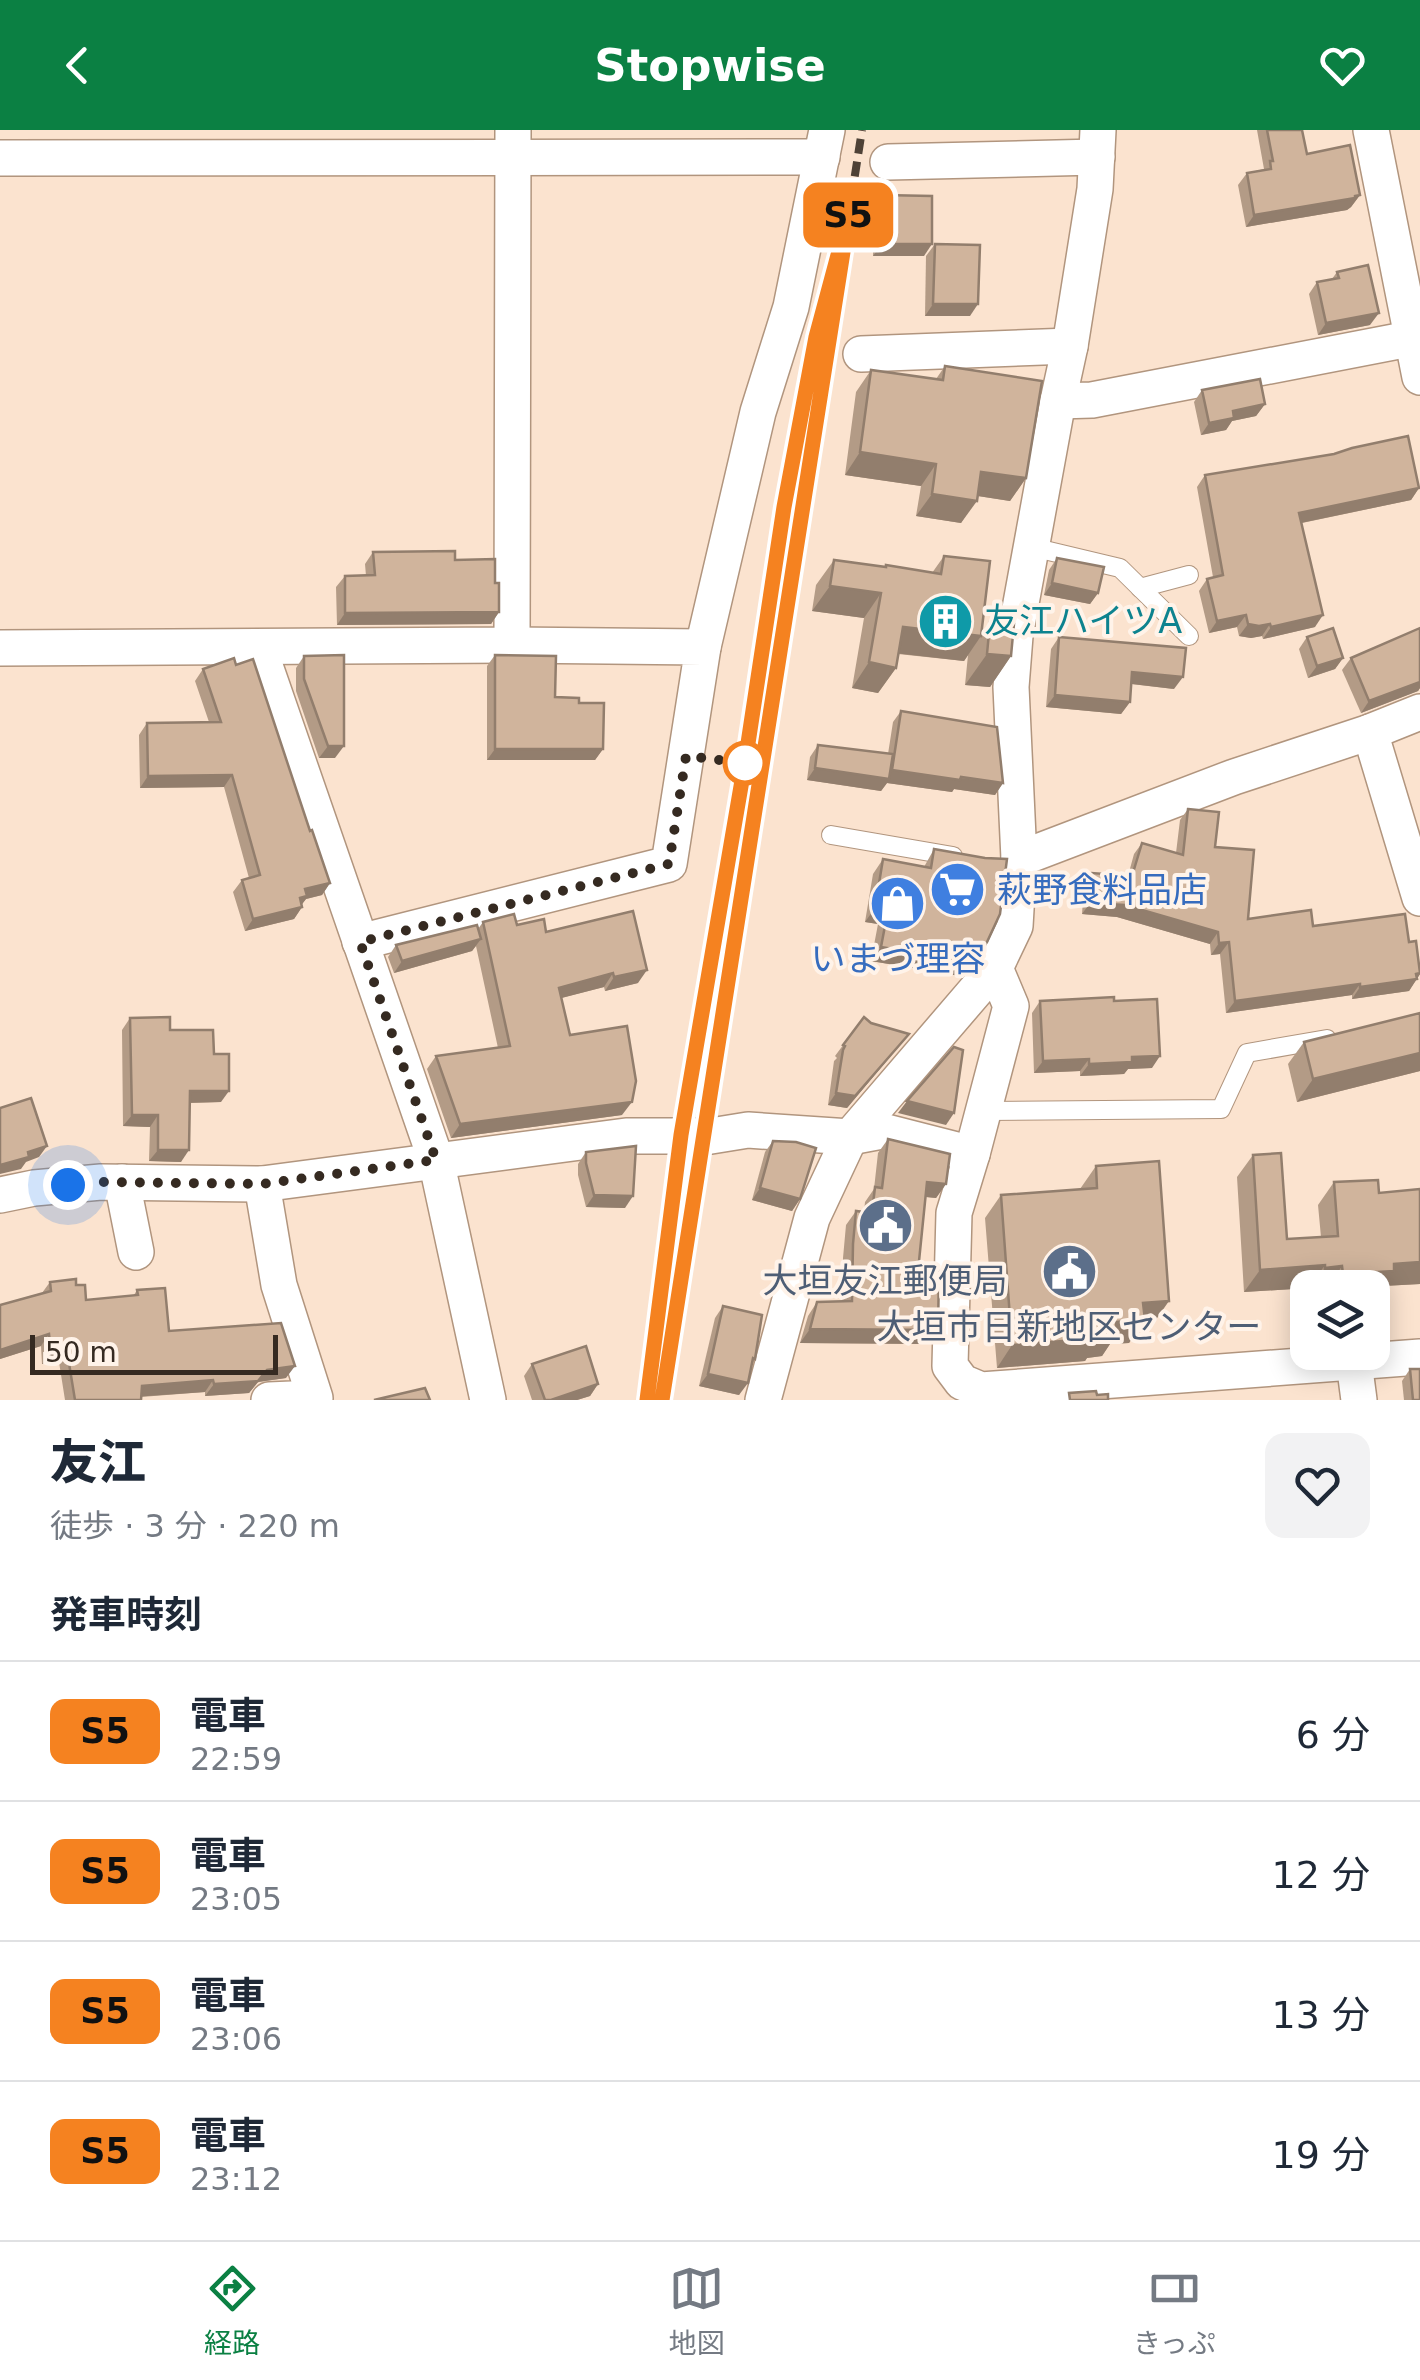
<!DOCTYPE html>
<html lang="ja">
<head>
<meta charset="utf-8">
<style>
	body { margin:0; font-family:"DejaVu Sans","Noto Sans JP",sans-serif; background:#f2f2f3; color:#1f2937; height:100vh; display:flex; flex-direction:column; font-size:38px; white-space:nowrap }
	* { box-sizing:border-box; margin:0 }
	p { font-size:32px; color:#747a83 }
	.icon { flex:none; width:55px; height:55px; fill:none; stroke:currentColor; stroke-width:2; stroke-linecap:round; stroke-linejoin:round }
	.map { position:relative; height:1270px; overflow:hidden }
	.sheet { display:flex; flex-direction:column; background:#fff; flex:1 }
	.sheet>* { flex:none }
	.badge { padding:0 20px; border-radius:15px; font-size:35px; line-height:65px }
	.fabs { position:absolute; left:1290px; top:1140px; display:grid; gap:20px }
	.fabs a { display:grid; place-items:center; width:100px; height:100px; border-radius:20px; background:#fff; box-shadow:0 5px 25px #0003; font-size:50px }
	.scale { position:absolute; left:30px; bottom:25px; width:248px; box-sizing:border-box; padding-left:10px; border:5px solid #352a21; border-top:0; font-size:28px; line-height:35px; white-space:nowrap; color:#352a21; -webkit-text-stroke:8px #fff3e9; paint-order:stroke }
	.you { position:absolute; width:50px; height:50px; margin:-25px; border:8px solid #fff; border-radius:50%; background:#1a73e8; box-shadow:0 0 0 15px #1a73e833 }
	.map>.badge { position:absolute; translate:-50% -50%; box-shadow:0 0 0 5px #fff }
	h2 { padding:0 50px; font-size:38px; line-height:90px }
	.round { display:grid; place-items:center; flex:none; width:105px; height:105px; border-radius:20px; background:#f2f2f3 }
	.headline { display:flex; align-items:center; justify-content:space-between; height:170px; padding:0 50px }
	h1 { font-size:48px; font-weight:800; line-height:75px }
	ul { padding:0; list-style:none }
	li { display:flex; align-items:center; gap:30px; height:140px; padding:0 50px; border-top:2px solid #e0e1e3 }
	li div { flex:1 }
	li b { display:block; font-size:38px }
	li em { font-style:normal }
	li .badge { min-width:110px; font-weight:700; text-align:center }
	header { display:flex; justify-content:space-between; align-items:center; height:130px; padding:0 50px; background:#0b8043; color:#fff; font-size:45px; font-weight:800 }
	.tab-bar { display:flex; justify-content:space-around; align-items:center; height:140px; border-top:2px solid #e0e1e3; background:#fff; font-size:28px; color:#747a83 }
	.tab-bar a { display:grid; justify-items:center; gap:5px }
	.tab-bar .current { color:#0b8043 }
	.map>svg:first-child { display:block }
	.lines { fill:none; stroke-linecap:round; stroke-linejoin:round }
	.service-casing { stroke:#b1957e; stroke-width:20 }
	.minor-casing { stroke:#b1957e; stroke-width:38 }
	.service { stroke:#fff; stroke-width:18 }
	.minor { stroke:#fff; stroke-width:35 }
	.rail { stroke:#4e4237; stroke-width:8; stroke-dasharray:15 8; stroke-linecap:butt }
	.wall { fill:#b39b86 }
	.shaded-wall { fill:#927e6d }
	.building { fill:#d0b49c; stroke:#927e6d; stroke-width:2.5 }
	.line-casing { stroke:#fff; stroke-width:22 }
	.line { stroke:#f58220; stroke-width:15 }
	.walk { stroke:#352a21; stroke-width:10; stroke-dasharray:0 18 }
	.stop-dot { fill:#fff; stroke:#f58220; stroke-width:5 }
	.labels { text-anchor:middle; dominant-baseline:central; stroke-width:8; stroke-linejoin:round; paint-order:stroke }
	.culture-label { font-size:35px; fill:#0d838f; stroke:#fff3e9; text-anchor:start }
	.shop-label { font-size:35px; fill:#366cbe; stroke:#fff3e9; text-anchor:start }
	.service-label { font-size:35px; fill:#4e5e75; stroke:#fff3e9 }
</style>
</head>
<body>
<header><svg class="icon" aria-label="back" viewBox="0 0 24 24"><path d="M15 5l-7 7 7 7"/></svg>Stopwise<svg class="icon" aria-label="heart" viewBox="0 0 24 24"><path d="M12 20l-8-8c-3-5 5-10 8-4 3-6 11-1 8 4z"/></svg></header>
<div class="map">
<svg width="1420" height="1270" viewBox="0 0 1420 1270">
	<rect width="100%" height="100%" fill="#fbe3cf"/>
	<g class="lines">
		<defs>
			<g id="service">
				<path d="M1032 417 1120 438 1189 506"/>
				<path d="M1140 458 1189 445"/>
				<path d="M831 705 953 726"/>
				<path d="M984 981 1221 979 1247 923 1327 909"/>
			</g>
			<g id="minor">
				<path d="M1371 0 1420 247"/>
				<path d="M0 28 822 27"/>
				<path d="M888 32 1097 27"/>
				<path d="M861 224 1070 216"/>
				<path d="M1058 271 1092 270 1420 207"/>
				<path d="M264 517 265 536 436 1030 488 1270"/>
				<path d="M703 517 758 282 791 177 827 0"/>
				<path d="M0 518 512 515 513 0"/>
				<path d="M1370 602 1420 768"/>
				<path d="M1019 729 1234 647 1370 602 1420 582"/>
				<path d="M360 812 669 734 703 517 512 515"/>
				<path d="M995 838 1011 876 972 1024 954 1083 950 1236 962 1252 981 1260 1420 1227"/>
				<path d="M122 1052 136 1122"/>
				<path d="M262 1054 279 1155 315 1268 269 1270"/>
				<path d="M0 1065 34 1058 101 1052 262 1054 626 1006H711L748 1000 850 1007 882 1001 972 1024"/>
				<path d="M1354 1232 1359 1270"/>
				<path d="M763 1270 812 1088 850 1007 995 838 1015 796 1019 729 1011 557 1015 506 1058 271 1070 216 1095 59 1098 0"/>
			</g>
		</defs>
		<use href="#service" class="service-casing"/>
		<use href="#minor" class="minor-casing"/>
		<use href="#service" class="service"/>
		<use href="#minor" class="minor"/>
		<g class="rail">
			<path d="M647 1270 681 1005 745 633 784 377 816 207 849 83 862 0"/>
			<path d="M662 1270 816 282"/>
		</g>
	</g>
	<g class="wall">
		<path d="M1257 0H1302L1307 24 1360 65 1351 77 1347 80 1246 97 1238 55 1247 43 1264 39Z"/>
		<path d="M882 65 924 126H873L874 77Z"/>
		<path d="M935 114 970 186H925L926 126Z"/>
		<path d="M1337 142 1370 195 1318 205 1309 164 1317 152 1332 149Z"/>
		<path d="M945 236 1026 348 1010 371 978 366 961 393 916 386 921 356 845 345 856 262 871 240 936 249Z"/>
		<path d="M1202 260 1265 274 1256 286 1232 291 1226 300 1201 305 1194 272Z"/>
		<path d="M1205 345 1419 358 1411 370 1302 393 1315 497 1263 509 1262 506 1251 508 1239 506 1237 497 1209 503 1199 461 1207 449 1213 447 1197 357Z"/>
		<path d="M373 422 455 430 495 453 499 482 491 494 337 495 336 457 345 446H366L365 434Z"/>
		<path d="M944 426 981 504 990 492 1011 526 990 557 965 555 968 525 964 531 898 524 896 538 878 563 852 558 864 488 812 481 816 455 834 430 884 437 886 435 932 443Z"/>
		<path d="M1057 428 1098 463 1090 474 1044 465 1049 440Z"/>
		<path d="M1420 498V558L1418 561 1361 583 1342 540 1351 528Z"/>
		<path d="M1059 507 1174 559 1131 554 1130 572 1121 584 1046 577 1051 519Z"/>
		<path d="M1307 507 1343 528 1335 539 1308 548 1299 519Z"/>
		<path d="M495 525 555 567 579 573 603 619 595 630H487V536Z"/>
		<path d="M304 526 335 628H319L296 561V538Z"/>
		<path d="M203 539 310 701 330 753 322 765 306 769 302 774V777L294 789 245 801 233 762 242 750 249 748 224 657 140 658 139 605 147 593 209 592 195 551Z"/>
		<path d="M901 581 1003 653 995 665 954 659 952 662 887 653 881 661 807 650 810 627 818 615 888 624 893 592Z"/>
		<path d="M1188 679 1215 717 1248 789 1313 796 1409 812 1420 844 1409 861 1352 869V865L1226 883 1220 824 1211 825 1210 814 1117 787 1082 784 1084 755 1092 743 1128 746 1134 724 1142 713 1176 723 1180 690Z"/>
		<path d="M934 719 977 826 960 846 871 831 878 794 865 792 873 744 883 729 924 737Z"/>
		<path d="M483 792 517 795 546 802 638 853 605 861 604 857 561 868 570 905 622 985 451 1008 427 939 436 926 498 918 476 816 472 821 394 843 388 827 396 815 478 799Z"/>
		<path d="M1040 871H1114L1152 938 1128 939 1124 944 1080 946V941L1034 943 1032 883Z"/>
		<path d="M1420 883V941L1297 972 1288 934 1304 912Z"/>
		<path d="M864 887 871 893 909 904 847 978 828 975 834 931 837 928 835 926Z"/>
		<path d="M130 888 170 900 214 924 221 972 190 973 181 1032 149 1031 150 997 123 996 122 900Z"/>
		<path d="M888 1009 946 1054 936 1068 926 1067 918 1141 928 1214 800 1213 808 1186 817 1172 842 1171 843 1128 846 1095 856 1081 864 1082 865 1072 874 1059 878 1023Z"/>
		<path d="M773 1011 800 1069 792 1081 752 1070 765 1022Z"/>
		<path d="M586 1022 625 1078 586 1077 578 1045V1034Z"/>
		<path d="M1253 1025 1287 1109 1321 1107 1318 1075 1334 1052 1379 1063 1419 1060 1420 1058V1154L1383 1156 1378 1163 1372 1158H1308L1244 1162 1237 1047Z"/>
		<path d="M1096 1036 1153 1194H1142L1129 1213 1110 1214 1102 1226 1087 1228 1085 1231 997 1238 985 1088 1001 1065 1080 1059Z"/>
		<path d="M50 1152 76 1155 86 1170 134 1165 137 1160 169 1201 286 1248 258 1252 249 1263 205 1266V1262L141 1267V1270H65L59 1232 42 1234 41 1216 0 1229V1175L42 1163Z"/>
		<path d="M723 1176 755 1229 739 1265 699 1256 715 1188Z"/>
		<path d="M532 1234 598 1254 590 1266 577 1270H532L524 1246Z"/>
		<path d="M1410 1239 1420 1270H1404L1402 1251Z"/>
	</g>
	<g class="shaded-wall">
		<path d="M1360 65 1351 77 1347 80 1246 97 1254 85Z"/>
		<path d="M882 114H932L924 126H873Z"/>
		<path d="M933 174H978L970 186H925Z"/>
		<path d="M1379 183 1370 195 1318 205 1326 193Z"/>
		<path d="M1265 274 1256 286 1232 291 1226 300 1201 305 1209 293 1233 281Z"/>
		<path d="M860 322 936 334 921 356 845 345Z"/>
		<path d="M981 342 1026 348 1010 371 965 364Z"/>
		<path d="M1419 358 1411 370 1291 395 1299 383Z"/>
		<path d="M932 364 977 371 961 393 916 386Z"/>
		<path d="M1052 453 1098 463 1090 474 1044 465Z"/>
		<path d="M830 456 881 463 864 488 812 481Z"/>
		<path d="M499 482 491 494 337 495 345 483Z"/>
		<path d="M1246 485 1237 497 1209 503 1217 491Z"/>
		<path d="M1323 485 1315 497 1263 509 1271 497Z"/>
		<path d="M1248 494H1270L1262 506 1251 508 1239 506Z"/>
		<path d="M903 497 981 506 964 531 885 522Z"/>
		<path d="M987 524 1011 526 990 557 965 555Z"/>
		<path d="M1343 528 1335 539 1308 548 1317 536Z"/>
		<path d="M869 532 896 538 878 563 852 558Z"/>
		<path d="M1132 542 1183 547 1174 559 1124 553Z"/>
		<path d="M1420 552V558L1418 561 1361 583 1369 571Z"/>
		<path d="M1055 565 1130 572 1121 584 1046 577Z"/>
		<path d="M328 616H344L335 628H319Z"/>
		<path d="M495 619H603L595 630H487Z"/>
		<path d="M815 638 886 649 892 640 1003 653 995 665 954 659 952 662 887 653 881 661 807 650Z"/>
		<path d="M232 645 224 657 140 658 148 646Z"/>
		<path d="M330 753 322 765 306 769 299 778 302 777 294 789 245 801 253 789 305 759Z"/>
		<path d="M1090 773 1125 775 1218 802 1210 814 1117 787 1082 784Z"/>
		<path d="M875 778 888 780 878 794 865 792Z"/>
		<path d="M481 809 472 821 394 843 402 831Z"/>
		<path d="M987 812 960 846 871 831 881 817Z"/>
		<path d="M1229 812 1220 824 1211 825 1219 813Z"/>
		<path d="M647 840 638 853 605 861 614 847Z"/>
		<path d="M613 843 604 857 550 871 559 858Z"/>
		<path d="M1420 844 1409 861 1352 869 1360 857Z"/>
		<path d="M1360 854 1352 865 1226 883 1235 871Z"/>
		<path d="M909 904 847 978 828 975 836 963Z"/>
		<path d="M1420 923V941L1297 972 1313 949Z"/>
		<path d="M1160 926 1152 938 1128 939 1124 944 1080 946 1089 934 1132 927Z"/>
		<path d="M1089 929 1080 941 1034 943 1043 931Z"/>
		<path d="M190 961H229L221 972 182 973Z"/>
		<path d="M907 971 954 983 946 995 898 983Z"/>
		<path d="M632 972 622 985 451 1008 460 994Z"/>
		<path d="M132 985H158L150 997 123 996Z"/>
		<path d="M47 1016 39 1027 26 1032 21 1039 0 1044V1035L28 1022Z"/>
		<path d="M158 1020H189L181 1032 149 1031Z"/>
		<path d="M927 1052 946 1054 936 1068 917 1066Z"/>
		<path d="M760 1058 800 1069 792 1081 752 1070Z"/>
		<path d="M594 1065 633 1066 625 1078 586 1077Z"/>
		<path d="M1420 1132V1154L1383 1156 1378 1163 1372 1164V1158H1334L1343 1144 1394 1134Z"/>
		<path d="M1325 1135 1309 1158 1244 1162 1260 1140Z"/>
		<path d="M1342 1136 1328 1158H1311L1325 1138Z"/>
		<path d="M1169 1171 1153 1194H1142L1129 1213 1110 1214 1102 1226 1087 1228 1085 1231 997 1238 1012 1215 1116 1192 1143 1173Z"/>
		<path d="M810 1199 938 1200 928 1214 800 1213Z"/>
		<path d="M49 1204 41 1216 0 1229V1220Z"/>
		<path d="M67 1221 59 1232 42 1234 51 1222Z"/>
		<path d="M295 1236 286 1248 258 1252 249 1263 205 1266 214 1254 267 1240Z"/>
		<path d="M708 1244 748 1253 739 1265 699 1256Z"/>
		<path d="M213 1250 205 1262 133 1267 142 1256Z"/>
		<path d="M598 1254 590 1266 577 1270H551Z"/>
	</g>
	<g class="building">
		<path d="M1267 0H1302L1307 24 1350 15 1360 65 1355 66V68L1254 85 1247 43 1271 39 1270 31H1273Z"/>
		<path d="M882 65 932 66V114H882Z"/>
		<path d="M935 114 980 115 978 174H933Z"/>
		<path d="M1368 135 1379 183 1326 193 1317 152 1339 148 1337 142Z"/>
		<path d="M945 236 1042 251 1026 348 981 342 977 371 932 364 936 334 860 322 871 240 943 250Z"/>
		<path d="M1260 249 1265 274 1233 281 1234 288 1209 293 1202 260Z"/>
		<path d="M1408 306 1419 358 1299 383 1323 485 1271 497 1270 494 1259 496 1248 494 1246 485 1217 491 1207 449 1223 445 1205 345 1334 324 1352 318Z"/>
		<path d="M455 421V430L495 429V453H499V482L345 483V446L375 445 373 422Z"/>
		<path d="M944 426 990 431 981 506 903 497 896 538 869 532 881 463 830 456 834 430 886 437V435L941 444Z"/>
		<path d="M1057 428 1104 437 1098 463 1052 453Z"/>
		<path d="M990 492 1014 494 1011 526 987 524Z"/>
		<path d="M1333 498 1343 528 1317 536 1307 507Z"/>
		<path d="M1420 498V552L1369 571 1351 528Z"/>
		<path d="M1059 507 1186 518 1183 547 1132 542 1130 572 1055 565Z"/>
		<path d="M344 525V616H328L304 549V526Z"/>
		<path d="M495 525 556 526 555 567 579 568V573H604L603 619H495Z"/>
		<path d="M234 528 236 535 253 529 310 701 312 700 330 753 305 759 307 766 300 768 302 777 253 789 242 750 260 745 232 645 148 646 147 593 221 592 203 539Z"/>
		<path d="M901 581 997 597 1003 653 961 647 960 650 892 640Z"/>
		<path d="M818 615 893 624 889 649 815 638Z"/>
		<path d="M1188 679 1219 682 1215 717 1254 720 1248 789 1311 780 1313 796 1405 784 1409 812 1416 811 1420 843 1416 844 1417 849 1360 857V854L1235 871 1229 812 1219 813 1218 802 1125 775 1090 773 1092 743 1132 746 1142 713 1183 725Z"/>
		<path d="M934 719 985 728 1007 729 1000 784 987 812 970 832 881 817 888 780 875 778 883 729 931 738Z"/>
		<path d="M633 781 647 840 614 847 613 843 559 858 570 905 627 896 636 951 632 972 460 994 436 926 510 916 483 792 514 784 517 795 544 789 546 802Z"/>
		<path d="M477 795 481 809 402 831 396 815Z"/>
		<path d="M1114 867V871L1157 869 1160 926 1132 927V932L1089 934V929L1043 931 1040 871Z"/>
		<path d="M1420 883V923L1313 949 1304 912Z"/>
		<path d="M170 887V900H213L214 924H229V961H190L189 1020H158V985H132L130 888Z"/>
		<path d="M864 887 871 893 909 904 855 966 836 963 843 920 845 916 843 915Z"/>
		<path d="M954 917 963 920 954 983 907 971Z"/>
		<path d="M31 968 47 1016 28 1022 29 1027 0 1035V978Z"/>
		<path d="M888 1009 950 1024 946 1054 927 1052 918 1141H939L938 1200 810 1199 817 1172 852 1171 853 1114 856 1081 872 1083 875 1057 882 1058Z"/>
		<path d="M773 1011 796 1012 816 1018 800 1069 760 1058Z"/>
		<path d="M636 1016 633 1066 594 1065 586 1033V1022Z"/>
		<path d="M1281 1023 1287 1109 1338 1106 1334 1052 1378 1050 1379 1063 1420 1059V1132L1394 1134V1141L1343 1144 1342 1136 1325 1138V1135L1260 1140 1253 1025Z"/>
		<path d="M1159 1031 1169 1171 1143 1173 1145 1190 1116 1192 1117 1204 1100 1205V1208L1012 1215 1001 1065 1097 1058 1096 1036Z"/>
		<path d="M76 1149V1155H85L86 1170 138 1165 137 1160 165 1158 169 1201 281 1193 295 1236 267 1240 258 1251 214 1254 213 1250 142 1256 141 1270H75L67 1221 51 1222 49 1204 0 1220V1175L51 1161 50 1152Z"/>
		<path d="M723 1176 762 1185 755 1229 753 1228 748 1253 708 1244Z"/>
		<path d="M586 1216 598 1254 551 1270H545L532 1234Z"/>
		<path d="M1410 1239H1420V1270H1413Z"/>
		<path d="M425 1258 430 1270H374Z"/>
		<path d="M1096 1261 1097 1265 1108 1264V1270H1070L1069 1263Z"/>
	</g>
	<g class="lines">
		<defs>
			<path id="line" d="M647 1270 681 1005 745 633 784 377 816 207 849 84 662 1270"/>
		</defs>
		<use href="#line" class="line-casing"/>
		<use href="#line" class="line"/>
		<path class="walk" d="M68 1055 102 1052 262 1054 436 1030 360 812 669 734 686 626 745 633"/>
	</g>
	<defs>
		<symbol id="building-disc" viewBox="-11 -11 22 22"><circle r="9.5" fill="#0f9aa8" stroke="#fff3e9"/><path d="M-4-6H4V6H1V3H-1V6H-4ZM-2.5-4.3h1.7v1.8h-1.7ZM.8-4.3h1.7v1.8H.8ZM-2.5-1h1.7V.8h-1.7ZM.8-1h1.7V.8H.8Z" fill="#fff"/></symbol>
		<symbol id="supermarket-disc" viewBox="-11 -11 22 22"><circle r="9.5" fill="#3f7fe0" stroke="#fff3e9"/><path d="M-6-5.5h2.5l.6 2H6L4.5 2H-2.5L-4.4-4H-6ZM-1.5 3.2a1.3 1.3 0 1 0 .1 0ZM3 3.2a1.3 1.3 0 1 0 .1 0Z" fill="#fff"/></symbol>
		<symbol id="shop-disc" viewBox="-11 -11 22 22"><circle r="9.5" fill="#3f7fe0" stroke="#fff3e9"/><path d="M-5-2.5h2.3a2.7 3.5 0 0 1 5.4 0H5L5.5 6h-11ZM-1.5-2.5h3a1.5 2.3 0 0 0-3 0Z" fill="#fff"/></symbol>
		<symbol id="civic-disc" viewBox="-11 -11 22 22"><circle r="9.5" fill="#5c6f8a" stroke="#fff3e9"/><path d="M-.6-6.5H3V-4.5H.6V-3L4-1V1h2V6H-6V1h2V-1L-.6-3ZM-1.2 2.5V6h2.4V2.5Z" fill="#fff"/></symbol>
	</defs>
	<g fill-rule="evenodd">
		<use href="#building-disc" x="914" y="460" width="63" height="63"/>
		<use href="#supermarket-disc" x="926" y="728" width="63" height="63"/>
		<use href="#shop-disc" x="866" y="742" width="63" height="63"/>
		<use href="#civic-disc" x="854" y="1064" width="63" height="63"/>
		<use href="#civic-disc" x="1038" y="1110" width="63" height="63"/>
	</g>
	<circle class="stop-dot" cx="745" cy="633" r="20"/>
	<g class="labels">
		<g class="culture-label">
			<text x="984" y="491">友江ハイツA</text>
		</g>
		<g class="shop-label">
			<text x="997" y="760">萩野食料品店</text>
			<text x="898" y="829" text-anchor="middle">いまづ理容</text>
		</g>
		<g class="service-label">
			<text x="885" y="1151">大垣友江郵便局</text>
			<text x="1069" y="1197">大垣市日新地区センター</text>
		</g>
	</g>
</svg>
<div class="fabs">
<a><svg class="icon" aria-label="layers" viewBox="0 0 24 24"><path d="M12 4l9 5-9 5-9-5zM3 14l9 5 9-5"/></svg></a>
</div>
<div class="scale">50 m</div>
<div class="you" style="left:68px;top:1055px"></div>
<b class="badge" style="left:848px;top:85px;background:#f58220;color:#111">S5</b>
</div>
<section class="sheet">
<div class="headline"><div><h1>友江</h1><p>徒歩 · 3 分 · 220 m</p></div><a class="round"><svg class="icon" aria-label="heart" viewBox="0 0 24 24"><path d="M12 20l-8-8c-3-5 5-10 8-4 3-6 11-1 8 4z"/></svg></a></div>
<h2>発車時刻</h2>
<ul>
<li><span class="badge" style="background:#f58220;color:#111">S5</span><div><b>電車</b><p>22:59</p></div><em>6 分</em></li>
<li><span class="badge" style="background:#f58220;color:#111">S5</span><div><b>電車</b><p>23:05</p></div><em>12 分</em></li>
<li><span class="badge" style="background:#f58220;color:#111">S5</span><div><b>電車</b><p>23:06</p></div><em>13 分</em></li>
<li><span class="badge" style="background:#f58220;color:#111">S5</span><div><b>電車</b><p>23:12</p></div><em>19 分</em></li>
</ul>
</section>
<nav class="tab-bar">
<a class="current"><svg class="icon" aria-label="directions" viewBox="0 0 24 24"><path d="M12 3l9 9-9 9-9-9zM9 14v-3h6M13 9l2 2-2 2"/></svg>経路</a>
<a><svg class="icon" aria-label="map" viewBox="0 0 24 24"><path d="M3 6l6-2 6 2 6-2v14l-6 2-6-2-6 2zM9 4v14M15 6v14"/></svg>地図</a>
<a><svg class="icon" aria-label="tickets" viewBox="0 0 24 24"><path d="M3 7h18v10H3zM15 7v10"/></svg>きっぷ</a>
</nav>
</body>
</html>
